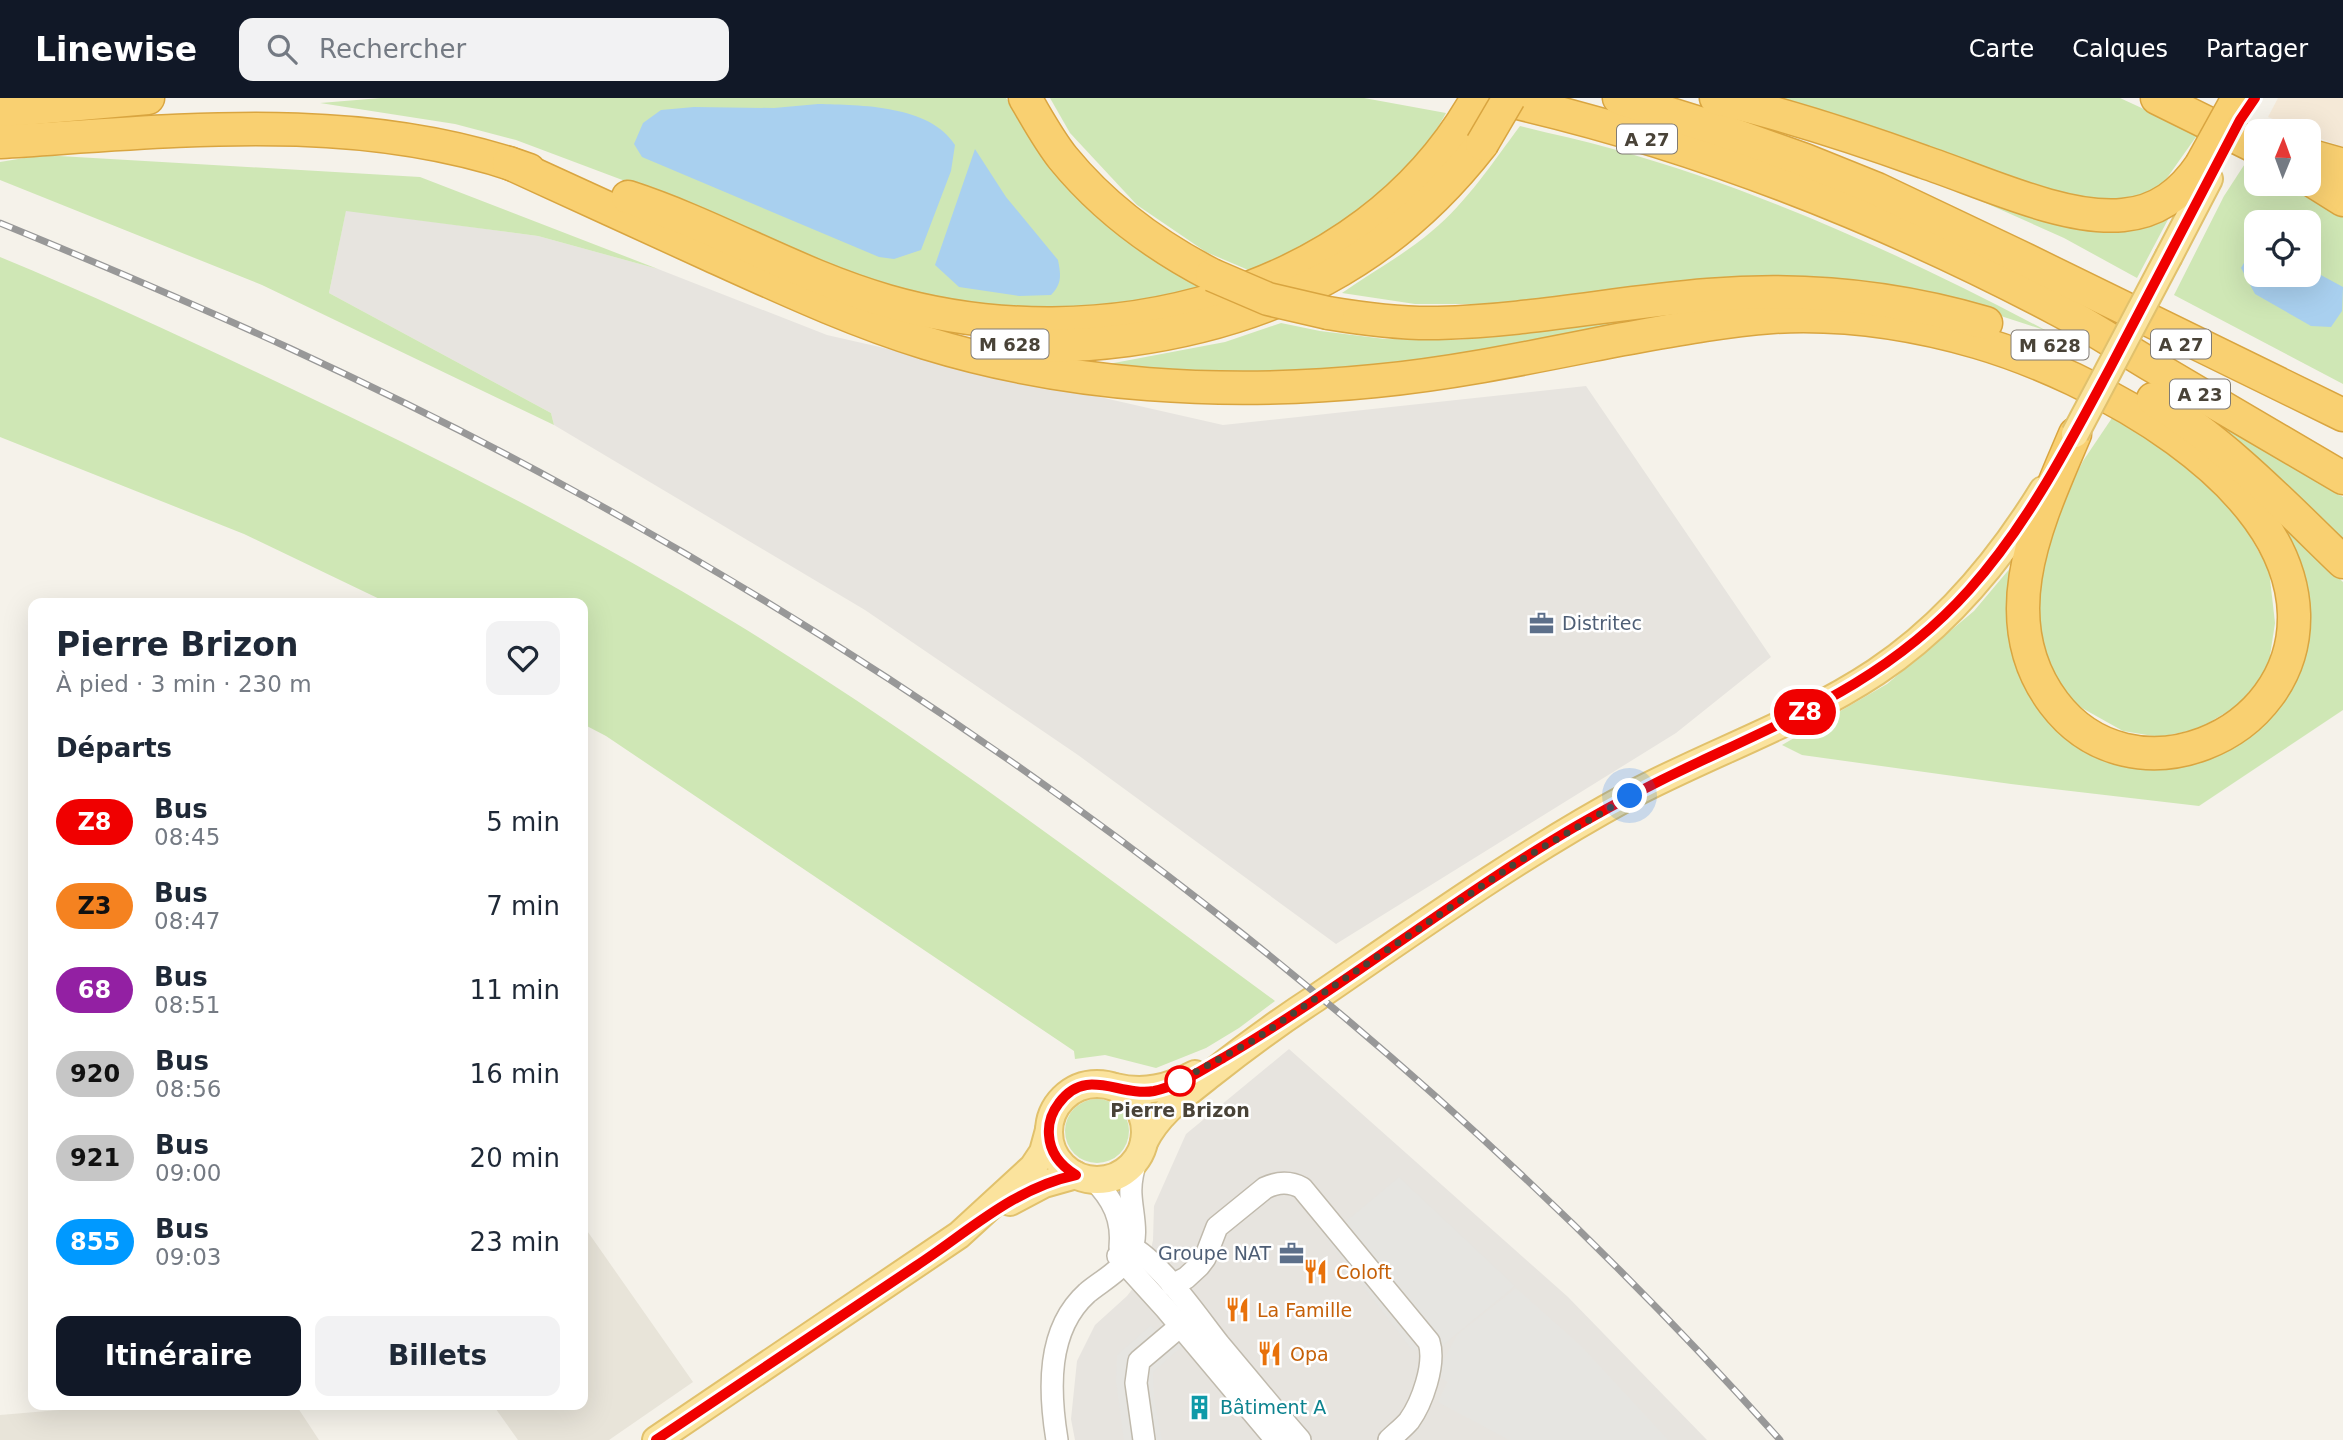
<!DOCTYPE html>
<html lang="fr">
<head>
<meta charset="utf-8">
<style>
	body { margin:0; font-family:"DejaVu Sans",sans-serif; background:#f2f2f3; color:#1f2937; height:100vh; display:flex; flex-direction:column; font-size:26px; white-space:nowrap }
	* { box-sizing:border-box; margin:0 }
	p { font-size:23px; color:#747a83 }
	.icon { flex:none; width:38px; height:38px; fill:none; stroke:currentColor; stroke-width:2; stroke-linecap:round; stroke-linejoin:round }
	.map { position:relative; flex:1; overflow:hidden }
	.drawer { position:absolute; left:28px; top:500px; width:560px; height:812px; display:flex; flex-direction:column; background:#fff; border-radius:14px; box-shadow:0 7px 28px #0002 }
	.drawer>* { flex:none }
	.badge { padding:0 14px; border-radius:23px; font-size:24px; line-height:46px }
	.needle { width:46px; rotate:1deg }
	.tools { position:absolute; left:2244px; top:21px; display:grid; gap:14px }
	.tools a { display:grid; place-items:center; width:77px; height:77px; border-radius:14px; background:#fff; box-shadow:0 7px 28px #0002; font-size:35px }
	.you { position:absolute; width:35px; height:35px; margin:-18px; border:5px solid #fff; border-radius:50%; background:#1a73e8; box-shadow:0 0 0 10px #1a73e833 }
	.map>.badge { position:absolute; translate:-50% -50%; box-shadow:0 0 0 4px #fff }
	h2 { padding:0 28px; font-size:26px; line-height:63px }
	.round { display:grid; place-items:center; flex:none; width:74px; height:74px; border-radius:14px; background:#f2f2f3 }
	.head { display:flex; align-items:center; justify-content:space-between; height:119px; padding:0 28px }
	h1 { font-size:33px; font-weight:700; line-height:52px }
	.button { display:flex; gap:14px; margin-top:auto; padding:14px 28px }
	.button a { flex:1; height:80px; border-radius:14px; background:#111827; color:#fff; font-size:28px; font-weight:700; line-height:80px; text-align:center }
	.button a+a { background:#f2f2f3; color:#1f2937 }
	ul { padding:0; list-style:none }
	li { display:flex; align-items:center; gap:21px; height:84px; padding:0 28px }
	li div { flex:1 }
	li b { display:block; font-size:26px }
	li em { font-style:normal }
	li .badge { min-width:77px; font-weight:700; text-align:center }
	header { display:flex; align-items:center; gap:42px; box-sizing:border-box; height:98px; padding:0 35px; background:#111827; color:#fff }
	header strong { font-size:33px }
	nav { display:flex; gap:38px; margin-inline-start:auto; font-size:24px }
	.search { width:490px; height:63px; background:#f2f2f3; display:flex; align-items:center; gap:18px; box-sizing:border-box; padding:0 24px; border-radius:14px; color:#747a83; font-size:26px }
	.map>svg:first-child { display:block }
	.residential { fill:#e8e4d9 }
	.commercial { fill:#f5e9d7 }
	.industrial { fill:#e7e4df }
	.green { fill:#cfe7b5; fill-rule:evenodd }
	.parking { fill:#e6e5e1 }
	.water { fill:#a9d0ef }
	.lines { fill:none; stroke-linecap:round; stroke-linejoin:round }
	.minor-casing { stroke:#c0baad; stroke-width:24 }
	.major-casing { stroke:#e1c16c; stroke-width:30 }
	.highway-casing { stroke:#d9a540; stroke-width:35 }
	.minor { stroke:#fff; stroke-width:21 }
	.major { stroke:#fbe39d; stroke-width:26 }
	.highway { stroke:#f9d071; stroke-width:32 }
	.rail-casing { stroke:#989898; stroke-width:7 }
	.rail { stroke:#fff; stroke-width:4.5; stroke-dasharray:13; stroke-linecap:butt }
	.major-bridge-casing { stroke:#e1c16c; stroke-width:30; stroke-linecap:butt }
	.highway-bridge-casing { stroke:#d9a540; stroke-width:35; stroke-linecap:butt }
	.major-bridge { stroke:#fbe39d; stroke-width:26 }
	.highway-bridge { stroke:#f9d071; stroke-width:32 }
	.line-casing { stroke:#fff; stroke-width:16 }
	.line { stroke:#f00000; stroke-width:10 }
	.walk { stroke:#494338; stroke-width:7; stroke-dasharray:0 12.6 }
	.stop-dot { fill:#fff; stroke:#f00000; stroke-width:3.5 }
	.labels { text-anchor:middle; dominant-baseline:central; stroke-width:5; stroke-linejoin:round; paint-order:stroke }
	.shield { fill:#fff; stroke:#807b74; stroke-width:2 }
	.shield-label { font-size:18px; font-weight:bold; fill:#494338 }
	.service-label { font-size:19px; fill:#4e5e75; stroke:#fff; text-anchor:start }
	.stop-label { font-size:19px; font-weight:bold; fill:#494338; stroke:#fff }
	.food-label { font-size:19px; fill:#c56008; stroke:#fff; text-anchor:start }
	.culture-label { font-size:19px; fill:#0d838f; stroke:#fff; text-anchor:start }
</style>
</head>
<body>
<header>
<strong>Linewise</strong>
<div class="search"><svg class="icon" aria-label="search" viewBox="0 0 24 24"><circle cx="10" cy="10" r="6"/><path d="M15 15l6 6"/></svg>Rechercher</div>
<nav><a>Carte</a><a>Calques</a><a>Partager</a></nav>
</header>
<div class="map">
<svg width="2343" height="1342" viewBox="0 0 2343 1342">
	<rect width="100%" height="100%" fill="#f5f2ea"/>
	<g class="residential">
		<path d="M583 1127 693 1284 609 1342H518L493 1307H583Z"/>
		<path d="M118 1307H296L319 1342H0V1317Z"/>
	</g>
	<path class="commercial" d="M2278 0H2343V49L2308 36V33H2302L2268 19Z"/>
	<g class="industrial">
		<path d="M346 112 538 138 658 171 827 237 1223 327 1586 288 1771 559 1676 635 1336 846 1078 657 865 512 554 327 551 315 329 195Z"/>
		<path d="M1289 951 1568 1199 1707 1342H1075L1071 1321 1077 1263 1095 1227 1127 1198 1137 1185 1149 1161 1153 1142 1154 1108 1186 1036Z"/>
	</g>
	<g class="green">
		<path d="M381 0H1006L1061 76 1208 190 1154 205 1010 212 869 186 649 92 516 42 455 26 320 5Z"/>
		<path d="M1050 0H1364L1446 15 1425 52 1339 130 1253 174 1206 154 1137 107 1070 35Z"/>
		<path d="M1774 0H2120L2198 36 2150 104 2103 108 1969 69 1835 16Z"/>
		<path d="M1520 28C1551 36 1582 42 1613 51 1764 93 1909 160 2047 233L1964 206H1415L1342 195C1372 174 1404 157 1432 133 1467 104 1493 64 1520 28Z"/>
		<path d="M42 57 420 79 658 171 538 138 346 113 329 195 551 315 554 327 262 187 0 82V64Z"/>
		<path d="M2248 61 2256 66V86H2290L2343 117V286L2174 197 2224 98ZM2256 124H2308V177H2256Z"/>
		<path d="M1943 86 2025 110 2172 114 2137 180 2064 140Z"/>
		<path d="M0 159C99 200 195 245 292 291 442 362 590 437 732 523 921 638 1097 772 1275 903L1239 930 1206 950 1156 970 1105 957 1075 961 1074 953 606 638 583 626V506H390L244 436 0 339Z"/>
		<path d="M1721 210C1562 240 1404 273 1242 277 1195 278 1146 271 1098 268L1225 244 1281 225 1320 233 1385 241 1456 242 1523 236 1629 220Z"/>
		<path d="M2112 320 2168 354 2237 415 2269 472 2275 525 2268 571 2237 608 2198 631 2159 639 2123 633 2073 605 2045 568 2034 522 2040 471 2055 419 2083 363Z"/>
		<path d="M2209 320 2343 399V441L2288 388Z"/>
		<path d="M2275 419 2343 484V612L2199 708 2011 686 1802 657 1782 647 1887 586 1974 513 2017 462 2011 500 2012 554 2037 605 2077 646 2211 659 2303 558 2309 503 2294 454Z"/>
		<circle cx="1097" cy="1033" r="32"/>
	</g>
	<g class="parking">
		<path d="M1399 1079 1515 1188 1437 1252H1412L1326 1140Z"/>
		<path d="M1516 1190 1581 1248 1668 1342H1509L1438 1304 1448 1284 1436 1277 1457 1237Z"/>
		<path d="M1151 1227 1159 1237 1134 1258 1139 1342H1124L1116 1283 1117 1257Z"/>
		<path d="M1177 1238 1184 1247 1153 1274 1154 1301 1162 1342H1149L1141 1300 1147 1261Z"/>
	</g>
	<g class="water">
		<path d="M818 6C860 7 930 7 955 47L951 73 921 152 894 161 879 159 642 59 634 46 643 25 661 12 694 9 774 10Z"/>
		<path d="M975 51 1006 99 1058 162C1061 177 1062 186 1051 197L1019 198 959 189 935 167Z"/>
		<path d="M2256 144V177H2308V170L2343 189 2342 213 2331 229 2311 228 2255 196 2241 170Z"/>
	</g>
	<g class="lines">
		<defs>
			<g id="minor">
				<path d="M1093 1081C1113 1101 1123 1121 1120 1150"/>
				<path d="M1122 1144C1156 1157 1196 1217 1219 1246 1246 1278 1272 1310 1300 1342"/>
				<path d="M1118 1158 1166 1211 1276 1342"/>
				<path d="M1172 1187 1186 1180 1199 1168 1205 1160 1217 1129 1265 1090C1278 1084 1289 1083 1302 1090L1429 1244C1436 1266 1422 1305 1409 1323 1403 1330 1395 1336 1389 1342"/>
				<path d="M1057 1342C1049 1293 1046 1232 1087 1195 1101 1183 1122 1173 1130 1155 1139 1137 1132 1116 1131 1097 1130 1084 1133 1072 1137 1060"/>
				<path d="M1144 1342 1136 1285 1139 1263 1191 1219"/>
			</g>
			<g id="major">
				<path d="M2169 158 2209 81"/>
				<circle cx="1097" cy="1034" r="48"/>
				<path d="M1115 989C1145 996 1168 990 1195 976"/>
				<path d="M1144 1044C1159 1014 1185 997 1211 976 1245 949 1279 924 1316 900 1418 830 1520 757 1629 698 1710 655 1799 625 1876 574 1945 528 2000 462 2043 392"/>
				<path d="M1010 1104 1044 1086 1076 1077"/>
				<path d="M656 1342 959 1137 1033 1069 1043 1054 1049 1032"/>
			</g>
			<g id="highway">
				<path d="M1025 0C1037 20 1048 41 1063 60 1103 109 1156 148 1212 177"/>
				<path d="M1496 0C1690 43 1880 118 2055 210 2090 228 2122 250 2156 270 2218 307 2280 343 2343 380"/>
				<path d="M1619 0 1715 30 1805 62 1877 91 2018 158 2343 317"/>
				<path d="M1716 0C1787 17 1855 39 1924 64 1981 83 2065 123 2123 117 2158 114 2182 95 2201 67"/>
				<path d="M2157 0 2256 49"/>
				<path d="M0 13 148 0"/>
				<path d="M0 44C176 33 359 11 529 72"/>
				<path d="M2308 57 2343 67"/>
				<path d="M509 65C576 96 643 126 710 157 781 189 851 222 926 245 1069 289 1226 298 1375 283 1457 275 1537 258 1618 242 1669 233 1720 223 1772 219 1840 215 1911 225 1977 244 2090 277 2290 380 2294 516 2297 641 2131 707 2054 605 1990 520 2039 421 2075 336"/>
				<path d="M2308 80 2343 102"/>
				<path d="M628 99C717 128 797 177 887 203 1098 264 1364 202 1477 0"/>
				<path d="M1328 215C1364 221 1401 226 1438 225 1529 223 1618 204 1708 197 1802 189 1894 198 1986 225"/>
				<path d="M990 243C1036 250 1083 248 1128 242 1274 222 1391 163 1482 46"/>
				<path d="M2153 301C2225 345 2283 406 2343 464"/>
			</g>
		</defs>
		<use href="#minor" class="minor-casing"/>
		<use href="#major" class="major-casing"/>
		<use href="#highway" class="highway-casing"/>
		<use href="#minor" class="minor"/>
		<use href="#major" class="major"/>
		<use href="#highway" class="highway"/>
		<defs>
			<path id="rail" d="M0 125C195 205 389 291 574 393 1022 637 1440 961 1780 1342"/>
		</defs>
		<use href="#rail" class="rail-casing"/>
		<use href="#rail" class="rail"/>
		<defs>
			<path id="major-bridge" d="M2075 336 2169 158"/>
			<g id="highway-bridge">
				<path d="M1482 46 1509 0"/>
				<path d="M2201 67 2238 0"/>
				<path d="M1212 177 1268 201 1328 215"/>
			</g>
		</defs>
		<use href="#major-bridge" class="major-bridge-casing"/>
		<use href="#highway-bridge" class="highway-bridge-casing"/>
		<use href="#major-bridge" class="major-bridge"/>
		<use href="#highway-bridge" class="highway-bridge"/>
	</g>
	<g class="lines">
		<defs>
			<path id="line" d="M656 1342C743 1284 829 1226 916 1168 968 1134 1014 1090 1076 1077 1061 1068 1050 1055 1049 1037 1048 1025 1052 1014 1059 1005 1086 968 1119 999 1154 993 1179 988 1201 972 1223 960 1345 888 1456 798 1578 727 1618 704 1658 683 1699 664 1801 616 1892 578 1969 492 2028 426 2068 348 2110 270 2154 187 2197 104 2240 22L2255 0"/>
		</defs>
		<use href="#line" class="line-casing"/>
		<use href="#line" class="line"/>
		<path class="walk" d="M1180 983 1177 984 1254 942 1516 765 1630 698"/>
	</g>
	<defs>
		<symbol id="office-bare" viewBox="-9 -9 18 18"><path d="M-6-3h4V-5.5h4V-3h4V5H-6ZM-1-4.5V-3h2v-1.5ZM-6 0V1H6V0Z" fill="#5c6f8a" stroke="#fff" stroke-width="2.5" paint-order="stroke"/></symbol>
		<symbol id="restaurant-bare" viewBox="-9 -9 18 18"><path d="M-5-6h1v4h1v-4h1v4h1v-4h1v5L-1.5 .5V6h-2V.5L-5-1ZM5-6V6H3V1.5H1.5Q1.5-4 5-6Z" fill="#e8710a" stroke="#fff" stroke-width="2.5" paint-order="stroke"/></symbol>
		<symbol id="building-bare" viewBox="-9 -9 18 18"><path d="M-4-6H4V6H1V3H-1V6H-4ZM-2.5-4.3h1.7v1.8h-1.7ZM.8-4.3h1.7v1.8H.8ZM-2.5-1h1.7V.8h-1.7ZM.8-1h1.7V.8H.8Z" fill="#0f9aa8" stroke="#fff" stroke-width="2.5" paint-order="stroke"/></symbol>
	</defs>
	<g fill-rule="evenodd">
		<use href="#office-bare" x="1524" y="508" width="35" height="35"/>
		<use href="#office-bare" x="1274" y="1138" width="35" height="35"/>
		<use href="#restaurant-bare" x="1298" y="1156" width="35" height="35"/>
		<use href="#restaurant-bare" x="1220" y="1194" width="35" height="35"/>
		<use href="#restaurant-bare" x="1252" y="1238" width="35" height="35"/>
		<use href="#building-bare" x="1182" y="1292" width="35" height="35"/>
	</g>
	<circle class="stop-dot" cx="1180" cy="983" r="14"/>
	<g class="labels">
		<g class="shield">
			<rect x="1617" y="26.5" width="60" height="29" rx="5"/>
			<rect x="971.5" y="231.5" width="77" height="29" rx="5"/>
			<rect x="2151" y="231.5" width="60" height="29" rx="5"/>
			<rect x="2011.5" y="232.5" width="77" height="29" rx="5"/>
			<rect x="2170" y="281.5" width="60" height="29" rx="5"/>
		</g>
		<g class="shield-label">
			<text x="1647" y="41">A 27</text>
			<text x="1010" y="246">M 628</text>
			<text x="2181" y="246">A 27</text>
			<text x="2050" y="247">M 628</text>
			<text x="2200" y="296">A 23</text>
		</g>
		<g class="service-label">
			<text x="1562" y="525">Distritec</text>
			<text x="1271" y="1155" text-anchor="end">Groupe NAT</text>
		</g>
		<g class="stop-label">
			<text x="1180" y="1012">Pierre Brizon</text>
		</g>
		<g class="food-label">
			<text x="1336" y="1174">Coloft</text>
			<text x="1257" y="1212">La Famille</text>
			<text x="1290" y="1256">Opa</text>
		</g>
		<g class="culture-label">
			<text x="1220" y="1309">Bâtiment A</text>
		</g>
	</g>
</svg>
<div class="tools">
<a><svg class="needle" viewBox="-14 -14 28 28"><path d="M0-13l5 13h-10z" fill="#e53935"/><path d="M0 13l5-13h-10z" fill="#747a83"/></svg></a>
<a><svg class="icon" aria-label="locate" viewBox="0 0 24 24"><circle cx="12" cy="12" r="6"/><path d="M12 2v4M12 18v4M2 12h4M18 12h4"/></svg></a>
</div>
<div class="you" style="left:1630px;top:698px"></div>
<b class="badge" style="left:1805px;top:614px;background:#f00000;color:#fff">Z8</b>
<section class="drawer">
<div class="head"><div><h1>Pierre Brizon</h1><p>À pied · 3 min · 230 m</p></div><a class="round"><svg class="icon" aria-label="heart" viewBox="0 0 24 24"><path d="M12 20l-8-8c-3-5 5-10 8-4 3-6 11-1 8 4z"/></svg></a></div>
<h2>Départs</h2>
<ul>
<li><span class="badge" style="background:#f00000;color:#fff">Z8</span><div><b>Bus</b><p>08:45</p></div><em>5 min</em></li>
<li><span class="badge" style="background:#f58220;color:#111">Z3</span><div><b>Bus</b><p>08:47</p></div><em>7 min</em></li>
<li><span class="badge" style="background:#9320a3;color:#fff">68</span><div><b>Bus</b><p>08:51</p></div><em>11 min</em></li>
<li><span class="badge" style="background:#c6c6c6;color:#111">920</span><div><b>Bus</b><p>08:56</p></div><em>16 min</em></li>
<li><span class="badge" style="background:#c6c6c6;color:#111">921</span><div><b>Bus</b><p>09:00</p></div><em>20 min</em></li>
<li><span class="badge" style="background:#09f;color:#fff">855</span><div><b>Bus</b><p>09:03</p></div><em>23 min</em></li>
</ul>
<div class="button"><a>Itinéraire</a><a>Billets</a></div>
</section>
</div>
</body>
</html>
